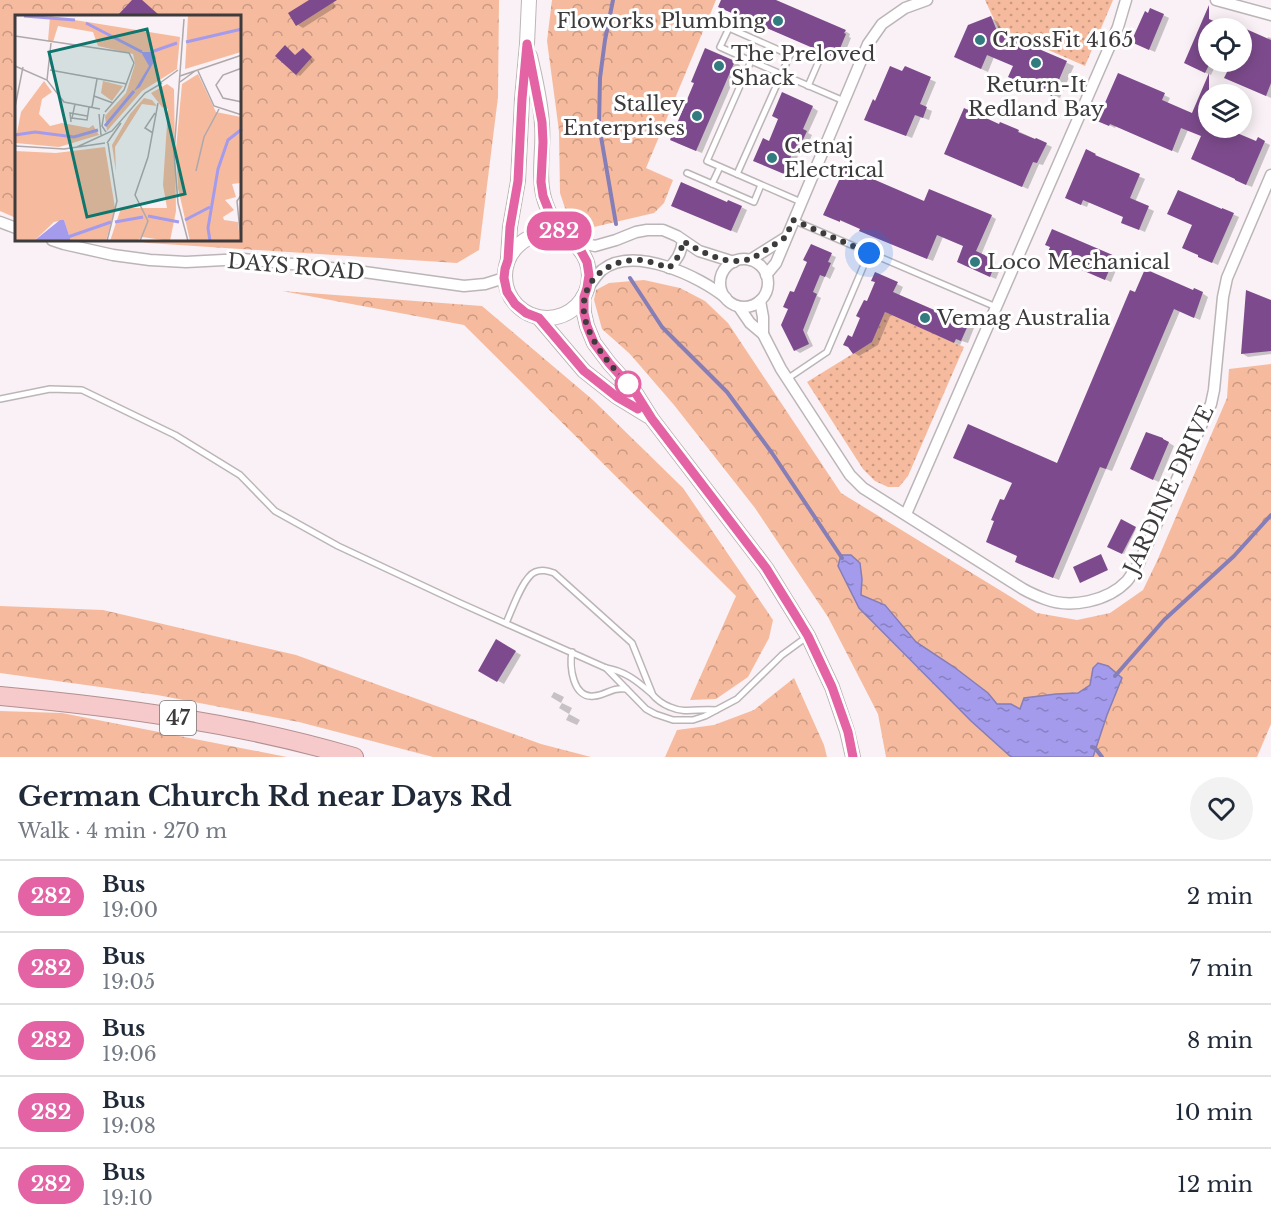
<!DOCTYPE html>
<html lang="en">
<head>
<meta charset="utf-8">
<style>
	body { margin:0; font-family:"Libre Baskerville",serif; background:#f2f2f3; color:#1f2937; height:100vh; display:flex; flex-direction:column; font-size:22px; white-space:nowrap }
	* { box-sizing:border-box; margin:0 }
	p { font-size:20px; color:#747a83 }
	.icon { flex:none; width:33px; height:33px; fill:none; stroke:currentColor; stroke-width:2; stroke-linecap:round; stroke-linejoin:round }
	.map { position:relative; height:757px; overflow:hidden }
	.side { display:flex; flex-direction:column; background:#fff; flex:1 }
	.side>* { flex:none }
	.badge { padding:0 12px; border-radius:20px; font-size:21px; line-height:39px }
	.controls { position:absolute; left:1198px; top:18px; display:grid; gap:12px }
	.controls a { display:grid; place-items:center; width:54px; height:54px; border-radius:50%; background:#fff; box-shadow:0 3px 15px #0003; font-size:30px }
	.you { position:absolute; width:30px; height:30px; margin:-15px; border:4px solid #fff; border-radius:50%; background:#1a73e8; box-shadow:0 0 0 9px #1a73e833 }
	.map>.badge { position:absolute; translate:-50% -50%; box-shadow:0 0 0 3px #fff }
	.round { display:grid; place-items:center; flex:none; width:63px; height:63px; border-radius:32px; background:#f2f2f3 }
	.head { display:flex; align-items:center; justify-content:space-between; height:102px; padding:0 18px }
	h1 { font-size:28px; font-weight:700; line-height:45px }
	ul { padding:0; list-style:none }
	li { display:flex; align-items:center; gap:18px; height:72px; padding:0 18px; border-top:2px solid #e0e1e3 }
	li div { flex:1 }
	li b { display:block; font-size:22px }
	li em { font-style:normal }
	li .badge { min-width:66px; font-weight:700; text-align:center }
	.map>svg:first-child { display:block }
	.grass { fill:url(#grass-dots) }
	.forest { fill:url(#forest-crowns) }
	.water { fill:url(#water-ripples); stroke:#857eb7; stroke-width:1.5 }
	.shadow { fill:#0003 }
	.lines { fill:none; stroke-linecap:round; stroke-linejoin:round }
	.stream { stroke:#857eb7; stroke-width:4 }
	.building { fill:#7d4b8d }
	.service-casing { stroke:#bcb5b8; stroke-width:8 }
	.minor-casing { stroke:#bcb5b8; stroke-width:13 }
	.tertiary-casing { stroke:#bcb5b8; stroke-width:16 }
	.trunk-casing { stroke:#b48f90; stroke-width:20 }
	.service { stroke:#fff; stroke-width:5 }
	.minor { stroke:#fff; stroke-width:10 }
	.tertiary { stroke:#fff; stroke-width:14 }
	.trunk { stroke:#f6caca; stroke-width:18 }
	.line-casing { stroke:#fff; stroke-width:14 }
	.line { stroke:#e463a4; stroke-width:9 }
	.walk { stroke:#3e3b3c; stroke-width:6; stroke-dasharray:0 10.8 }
	.poi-dot { fill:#327b7e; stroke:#fff; stroke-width:2 }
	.stop-dot { fill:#fff; stroke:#e463a4; stroke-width:3 }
	.labels { text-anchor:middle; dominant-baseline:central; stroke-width:6; stroke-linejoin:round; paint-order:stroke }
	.shield { fill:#fff; stroke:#787676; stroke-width:1.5 }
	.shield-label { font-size:20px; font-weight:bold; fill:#3e3b3c }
	.poi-label { font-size:21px; fill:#3e3b3c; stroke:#fff; text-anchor:start }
	.street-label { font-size:21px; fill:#3e3b3c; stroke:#fff }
	.inset-river { fill:none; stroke:#a49bec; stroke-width:3 }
	.inset-road { fill:none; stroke:#aea8ab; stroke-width:1.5 }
	.view { fill:#0f766e; fill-opacity:0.15; stroke:#0f766e; stroke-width:3 }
	.inset-edge { fill:none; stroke:#3e3b3c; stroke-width:3 }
</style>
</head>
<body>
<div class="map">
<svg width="1271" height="757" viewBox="0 0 1271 757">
	<defs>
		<pattern id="grass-dots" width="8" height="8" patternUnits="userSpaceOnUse" patternTransform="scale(1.5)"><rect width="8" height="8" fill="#f6bb9e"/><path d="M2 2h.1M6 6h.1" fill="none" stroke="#c99982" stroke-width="1.8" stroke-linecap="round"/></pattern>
		<pattern id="forest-crowns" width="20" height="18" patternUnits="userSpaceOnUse" patternTransform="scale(1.5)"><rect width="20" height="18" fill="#f6bb9e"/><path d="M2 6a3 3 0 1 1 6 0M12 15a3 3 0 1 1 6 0" fill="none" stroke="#c99982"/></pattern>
		<pattern id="water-ripples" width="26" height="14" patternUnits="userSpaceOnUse" patternTransform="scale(1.5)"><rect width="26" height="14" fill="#a49bec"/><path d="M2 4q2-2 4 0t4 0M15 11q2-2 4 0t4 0" fill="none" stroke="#8780c0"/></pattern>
	</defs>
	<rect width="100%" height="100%" fill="#f9f1f5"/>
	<g class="grass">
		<path d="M985 0H1113L1085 66 998 28Z"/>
		<path d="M885 312 964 347 908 476 899 487H888L875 481 863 469 807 382 872 342Z"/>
	</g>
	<g class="forest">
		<path d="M0 0H499L498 97 479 250 457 263 148 243 130 240H240V16H16V218L0 211Z"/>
		<path d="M552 0H716L646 168 673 180 664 203 654 213 594 227 578 224 567 214 560 193 559 131 547 41Z"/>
		<path d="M644 280 680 288 705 301 728 323 841 493 1037 613 1077 620 1110 613 1143 590 1157 561 1227 398 1229 369 1271 364V724L1257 757H1093L1107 715 1122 678 1108 666 1098 663 1093 669 1090 685 1078 693 1056 694 1024 698 1020 709 1011 704H997L987 693 954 667 916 642 885 605 861 595 862 579 838 566 859 608 927 677 1013 757H886L878 714 828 617 755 508 674 405 630 354 602 329 594 300 596 290 609 283Z"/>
		<path d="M282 291 482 306 593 400 683 488 773 620 769 638 748 677 716 699 690 700 736 596 464 325Z"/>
		<path d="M0 606 103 610 296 655 541 744 591 757H433L299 722 157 695 0 673Z"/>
		<path d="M794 678 824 745 827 757H665L677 730 714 725 754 710Z"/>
		<path d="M0 711 62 713 287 757H0Z"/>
	</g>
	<path class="water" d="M841 555H851L860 563 862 579 861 595 885 605 916 642 954 667 988 693 997 704H1011L1020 709 1024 698 1056 694 1078 693 1090 685 1093 668 1098 663 1108 666 1122 678 1107 715 1093 757H1013L1010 756 971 721 859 608 838 566Z"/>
	<g class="shadow">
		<path d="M134 0H142L160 16H119Z"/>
		<path d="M312 0H332L336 7 303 28 298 25 290 14Z"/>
		<path d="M722 0H772L845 31 850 34 849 37 851 38 842 60 725 10Z"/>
		<path d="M1151 9 1169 18 1155 52 1139 45Z"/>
		<path d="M991 18 998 22 1004 35 1074 66 1060 98 1017 80 1015 66 994 57 988 72 963 61Z"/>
		<path d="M1205 19 1225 28H1209V62H1217L1211 75 1191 66Z"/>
		<path d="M1268 37 1271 38V98L1226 77 1233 62H1242V42L1267 40Z"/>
		<path d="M307 52 315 60 300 76 296 74V56Z"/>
		<path d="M734 62 740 65 702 153 677 143 696 83Z"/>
		<path d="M905 68 936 82 925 108 932 111 929 120 921 117 912 138 872 122 876 103Z"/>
		<path d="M1204 89 1216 94H1209V128H1221L1257 143 1258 139 1270 145 1252 187 1242 183 1203 136 1188 130 1178 153 1116 126 1115 128 1105 123 1164 95 1170 98 1167 104 1192 115Z"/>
		<path d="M812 107 818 111 808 133 812 135 803 155 799 153 790 176 761 163 769 143Z"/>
		<path d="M1000 125 1018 131 1052 147 1043 165 1039 164 1028 189 952 156Z"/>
		<path d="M1095 155 1100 159 1145 179 1135 202 1154 211 1145 232 1128 225 1125 217 1089 202 1087 207 1072 201Z"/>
		<path d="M925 203 991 216 996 219 981 255 996 262 995 265 1000 269 996 279 964 265 965 246 943 237 933 261 867 234 861 229 831 217Z"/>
		<path d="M728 204 741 207 747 210 737 233 678 208Z"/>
		<path d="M1223 210 1239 217 1218 265 1205 259Z"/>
		<path d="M1053 231 1120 261 1111 282 1054 257 1052 247Z"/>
		<path d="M811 246 836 257 832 266 835 268 830 279 825 276 817 296 821 298 807 333 813 346 800 353 795 350 794 294 808 262Z"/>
		<path d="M897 284 903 287 899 296 955 321 956 319 974 328 968 343 962 341 960 345 891 314 878 345 859 356 854 353 853 339 868 303Z"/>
		<path d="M1131 292H1194L1202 293 1208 297 1200 320 1180 311 1112 471 1106 469 1059 580 1022 565 1005 502 1058 465Z"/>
		<path d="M1271 302V354L1248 357 1243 354Z"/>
		<path d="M1163 439 1174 446 1159 482 1137 472Z"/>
		<path d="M1122 521 1136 529 1124 554 1109 546Z"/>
		<path d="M497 641 521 655 504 684 480 671Z"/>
		<path d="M554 692 564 697 561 703 551 697Z"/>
		<path d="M562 703 572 708 569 714 559 708Z"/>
		<path d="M569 714 580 720 577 725 566 720Z"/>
	</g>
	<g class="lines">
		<g class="stream">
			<path d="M613 0 605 40 600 78 599 125 616 224"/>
			<path d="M630 278 662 327 727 392 772 453 842 558"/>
			<path d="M1115 676 1164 620 1234 556 1271 515"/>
			<path d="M1092 747 1095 748 1102 757"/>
		</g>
	</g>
	<g class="building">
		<path d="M132 0H142L160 16H117Z"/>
		<path d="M309 0H337L296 26 288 13Z"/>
		<path d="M721 0H776L846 30 844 33 846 34 836 58 718 7Z"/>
		<path d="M1209 5V19L1230 28H1209V65L1205 73 1184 63Z"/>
		<path d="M1150 8 1164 14 1149 50 1131 42 1145 11 1148 13Z"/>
		<path d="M991 16 997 31 1067 61 1052 96 1008 77 1013 66 987 55 981 69 954 57 968 25Z"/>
		<path d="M1246 29 1271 40V83L1266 96 1224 78 1232 62H1242V38Z"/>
		<path d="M285 45 295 55 303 48 312 57 296 75 275 56Z"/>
		<path d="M705 48 735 61 696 151 670 140 694 83 691 82Z"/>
		<path d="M890 66 902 71 905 66 931 77 920 104 927 107 923 118 915 115 906 136 864 120 873 99 875 101Z"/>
		<path d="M1118 73 1165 93 1162 100 1192 113 1209 73V128H1225L1256 141 1258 137 1265 141 1246 185 1235 180V179L1191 159 1201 136 1181 128 1172 151 1110 124 1109 126 1097 121Z"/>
		<path d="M782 92 813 106 803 129 807 131 797 153 793 151 784 174 753 161 763 138 769 141 778 119 772 116Z"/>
		<path d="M964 108 999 124 1000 122 1019 130 1018 132 1035 139 1036 138 1047 143 1037 163 1033 162 1022 187 944 154Z"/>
		<path d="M1086 149 1096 154 1095 155 1140 174 1130 198 1149 206 1139 230 1121 223 1123 217 1083 200 1081 205 1065 198Z"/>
		<path d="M845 167 924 201 929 189 992 215 976 251 991 258 990 261 995 264 990 277 957 262 963 246 937 235 927 259 859 231 860 229 840 220V222L823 215Z"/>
		<path d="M681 182 727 202 728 200 742 206 731 231 671 206Z"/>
		<path d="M1178 190 1222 209V208L1234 213 1212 263 1198 257V255L1182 248 1192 225 1167 214Z"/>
		<path d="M1052 229 1115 256 1105 280 1047 255 1050 247 1045 245Z"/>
		<path d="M811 244 832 253 828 262 831 263 825 277 820 275 813 292 817 294 803 330 809 344 794 351 781 325 788 309 783 307 790 291 794 292 807 262 803 260Z"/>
		<path d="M1145 269 1193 290 1194 288 1203 292 1194 318 1174 309 1106 469 1100 467 1053 578 1015 562 1017 556 986 542 994 521 991 520 1000 499 1004 500 1012 483 953 458 968 424 1057 463 1130 290 1135 292Z"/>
		<path d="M875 272 898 282 893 292 955 319 956 317 969 323 961 341 956 339 954 343 885 312 872 342 853 354 848 347 843 345 848 335 852 337 860 318 856 316 864 300 867 301 875 282 871 281Z"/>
		<path d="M1246 290 1271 300V351L1241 354Z"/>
		<path d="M1146 432 1163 438V439L1169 442 1153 480 1130 469Z"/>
		<path d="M1121 519 1136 527 1122 554 1107 547Z"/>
		<path d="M1101 554 1108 570 1080 583 1073 567Z"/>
		<path d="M496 639 516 651 497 682 478 671Z"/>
	</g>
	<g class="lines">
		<defs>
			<g id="service">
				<path d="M808 86 821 56"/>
				<path d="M687 173 754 202 761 185"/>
				<path d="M737 174 790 55 729 28 720 47 751 61"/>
				<path d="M712 184 720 167"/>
				<path d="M801 202 707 161 751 61 844 101"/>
				<path d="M793 220 996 307"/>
				<path d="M787 379 827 352 869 253"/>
				<path d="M0 399 50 389 82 390 175 435 240 475 275 511 338 546 460 603 606 668C625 671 637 681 651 693 656 699 662 704 670 707 685 714 701 708 716 710"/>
				<path d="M506 623C512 610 523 577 535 572 542 569 548 571 554 573L632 643 652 693"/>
				<path d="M572 652C569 666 573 699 594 696 607 695 611 687 626 689"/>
				<path d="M606 668 646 709 655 714 673 720H693L705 716 737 699 782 655 808 636"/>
			</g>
			<g id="minor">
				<path d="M1216 0 1271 15"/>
				<path d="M0 222 16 228"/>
				<path d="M52 240 64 244 113 255 150 260 186 262 243 259 350 270 464 286 485 284 504 278"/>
				<path d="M572 241 595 246 616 240 636 232 647 230H663L677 236 699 251 734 262"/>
				<circle cx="744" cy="283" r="24"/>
				<path d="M750 260 785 238"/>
				<path d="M669 268C677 260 681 253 683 241"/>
				<path d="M766 275 776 263 868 44 882 24 905 8 927 0"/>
				<path d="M587 288C592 283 596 275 602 270 634 245 699 276 726 298"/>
				<path d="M760 301 763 317V334"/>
				<path d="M739 307 750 323 763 334 781 369 850 475 863 488 1023 589C1030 593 1037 596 1045 599 1071 609 1108 601 1127 581 1131 576 1134 570 1138 565L1211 404 1214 390 1223 297 1227 278 1271 175"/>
				<path d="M906 514 1118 27 1126 0"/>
			</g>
			<g id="tertiary">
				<path d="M530 56C535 78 541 102 542 125 544 147 538 172 543 194 546 209 555 224 563 236"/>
				<circle cx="547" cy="276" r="42"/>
				<path d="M508 257 510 227 518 181 522 99 527 44 529 0"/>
				<path d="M583 297 584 313 587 326 594 343 609 363 635 392 652 419 766 568 808 636 832 687 847 731 853 757"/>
				<path d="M539 318 584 371 617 397 648 416"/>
			</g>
			<path id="trunk" d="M0 696C119 707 239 723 354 757"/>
		</defs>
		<use href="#service" class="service-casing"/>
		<use href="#minor" class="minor-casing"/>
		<use href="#tertiary" class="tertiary-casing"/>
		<use href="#trunk" class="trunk-casing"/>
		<use href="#service" class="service"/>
		<use href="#minor" class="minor"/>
		<use href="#tertiary" class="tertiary"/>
		<use href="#trunk" class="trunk"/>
	</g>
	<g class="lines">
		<defs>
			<path id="line" d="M638 409 617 397 584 371 539 318 526 313 515 304 507 292 504 278 505 269 508 260 510 227 518 181 522 99 527 44 542 122 543 142 541 182 543 196 553 221 562 236 572 242 581 251 587 262 589 275 587 288 584 297V313L587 326 594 343 609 363 635 392 652 419 766 568 794 613 808 636 832 687 848 732 853 757"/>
		</defs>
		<use href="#line" class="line-casing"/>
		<use href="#line" class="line"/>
		<path class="walk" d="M628 384C612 367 596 349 588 328 573 291 599 260 638 260 648 260 659 265 669 268 677 260 681 253 683 241 698 250 713 258 730 261 737 262 743 259 750 260L786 237 793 220 869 253"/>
	</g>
	<g class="poi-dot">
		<circle cx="778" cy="21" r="6"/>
		<circle cx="980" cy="40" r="6"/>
		<circle cx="1036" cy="63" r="6"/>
		<circle cx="719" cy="66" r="6"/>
		<circle cx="697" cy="116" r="6"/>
		<circle cx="772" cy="158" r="6"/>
		<circle cx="975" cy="262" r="6"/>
		<circle cx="925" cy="318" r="6"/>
	</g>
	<circle class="stop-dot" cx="628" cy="384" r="12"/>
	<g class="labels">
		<rect class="shield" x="160" y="701" width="36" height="34" rx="4.5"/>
		<g class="shield-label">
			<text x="178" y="718">47</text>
		</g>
		<g class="poi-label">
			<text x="766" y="21" text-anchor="end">Floworks Plumbing</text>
			<text x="992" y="40">CrossFit 4165</text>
			<text x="731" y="54">The Preloved<tspan x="731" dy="24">Shack</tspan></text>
			<text x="1036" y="85" text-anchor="middle">Return-It<tspan x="1036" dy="24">Redland Bay</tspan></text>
			<text x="685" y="104" text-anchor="end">Stalley<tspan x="685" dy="24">Enterprises</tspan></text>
			<text x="784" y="146">Cetnaj<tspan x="784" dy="24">Electrical</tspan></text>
			<text x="987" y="262">Loco Mechanical</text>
			<text x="937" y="318">Vemag Australia</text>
		</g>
		<g class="street-label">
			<text transform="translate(296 267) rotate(5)">DAYS ROAD</text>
			<text transform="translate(1169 490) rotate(-65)">JARDINE DRIVE</text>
		</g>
	</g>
	<g transform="translate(15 15)">
		<rect width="226" height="226" fill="#f9f1f5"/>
		<path d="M88 66 108 71 97 86 86 78Z" fill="#f6bb9e"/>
		<path d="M35 1 165 22 162 54 127 76 92 116 90 101 111 78 120 49 118 39 83 31 78 17 43 11 38 27 33 26ZM183 59 201 97 226 102 225 168 217 169 221 182 210 185 219 195 208 202 209 205 223 207 225 226H175L163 173 161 134 167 69ZM29 66 37 77 27 84 24 99 35 111 47 108 74 113 78 110 84 120 44 132 0 128 6 97ZM152 69 159 74 161 196 155 226 127 222 123 225 95 226 106 193H152L148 170 153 94 147 92 136 78ZM129 83 137 85 142 91 127 89 100 132 101 157 97 130 115 99ZM90 132 100 193 91 226H56L49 205 39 207 19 226H0V136L41 138Z" fill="#f6bb9e"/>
		<path d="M173 1H226V37L170 54Z" fill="#f6bb9e"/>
		<path d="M126 37H138L141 43 125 72 119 76 134 51ZM45 205H49L56 226H19Z" fill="#a49bec"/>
		<path class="inset-river" d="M9 1 60 5M71 8 127 37M171 27 227 14M136 37 162 28M90 111 119 76M0 120 20 117 59 122 83 115M133 201 164 207M170 205 195 192M100 207 128 202M53 222 96 207M195 226 193 213 203 154 213 125 227 114"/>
		<path class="inset-road" d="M169 4 159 138 163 188 173 226M0 21 114 38 119 48 109 75 90 97M0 51 32 65 49 87 85 94M227 53 208 60 201 70 208 83 227 87M35 55 112 69M183 56 199 91 227 100M165 61 227 40M32 65 36 28M165 67 180 56M145 68 163 55M79 81 98 88M60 89 57 103 72 105 74 92M0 92 8 52M77 92 82 64M84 99 86 120M89 99 87 111 91 117M56 107 55 98 72 101M138 118 130 113 140 98M92 128 106 108M0 131 49 134 90 128M62 132 97 116 130 78 147 68M181 156 189 122 204 94M92 226 102 186 93 128M125 226 133 206 120 180 133 142 143 88M226 226 222 186 227 179"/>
		<path class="view" d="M132 14 170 179 72 202 34 37Z"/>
		<rect width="226" height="226" class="inset-edge"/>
	</g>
</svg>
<div class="controls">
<a><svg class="icon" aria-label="locate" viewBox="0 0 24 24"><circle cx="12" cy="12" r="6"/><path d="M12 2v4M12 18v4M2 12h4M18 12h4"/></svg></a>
<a><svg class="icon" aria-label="layers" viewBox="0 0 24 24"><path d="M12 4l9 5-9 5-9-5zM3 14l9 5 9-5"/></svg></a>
</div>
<div class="you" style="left:869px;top:253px"></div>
<b class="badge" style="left:559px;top:231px;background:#e463a4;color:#fff">282</b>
</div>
<section class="side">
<div class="head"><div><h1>German Church Rd near Days Rd</h1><p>Walk · 4 min · 270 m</p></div><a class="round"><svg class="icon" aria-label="heart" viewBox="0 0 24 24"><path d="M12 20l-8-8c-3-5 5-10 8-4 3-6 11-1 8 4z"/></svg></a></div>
<ul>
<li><span class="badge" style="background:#e463a4;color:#fff">282</span><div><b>Bus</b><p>19:00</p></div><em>2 min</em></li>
<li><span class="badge" style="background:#e463a4;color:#fff">282</span><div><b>Bus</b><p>19:05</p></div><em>7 min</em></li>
<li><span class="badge" style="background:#e463a4;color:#fff">282</span><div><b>Bus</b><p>19:06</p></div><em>8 min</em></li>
<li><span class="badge" style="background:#e463a4;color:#fff">282</span><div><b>Bus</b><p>19:08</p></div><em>10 min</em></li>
<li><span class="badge" style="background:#e463a4;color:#fff">282</span><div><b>Bus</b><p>19:10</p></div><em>12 min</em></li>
</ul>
</section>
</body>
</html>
